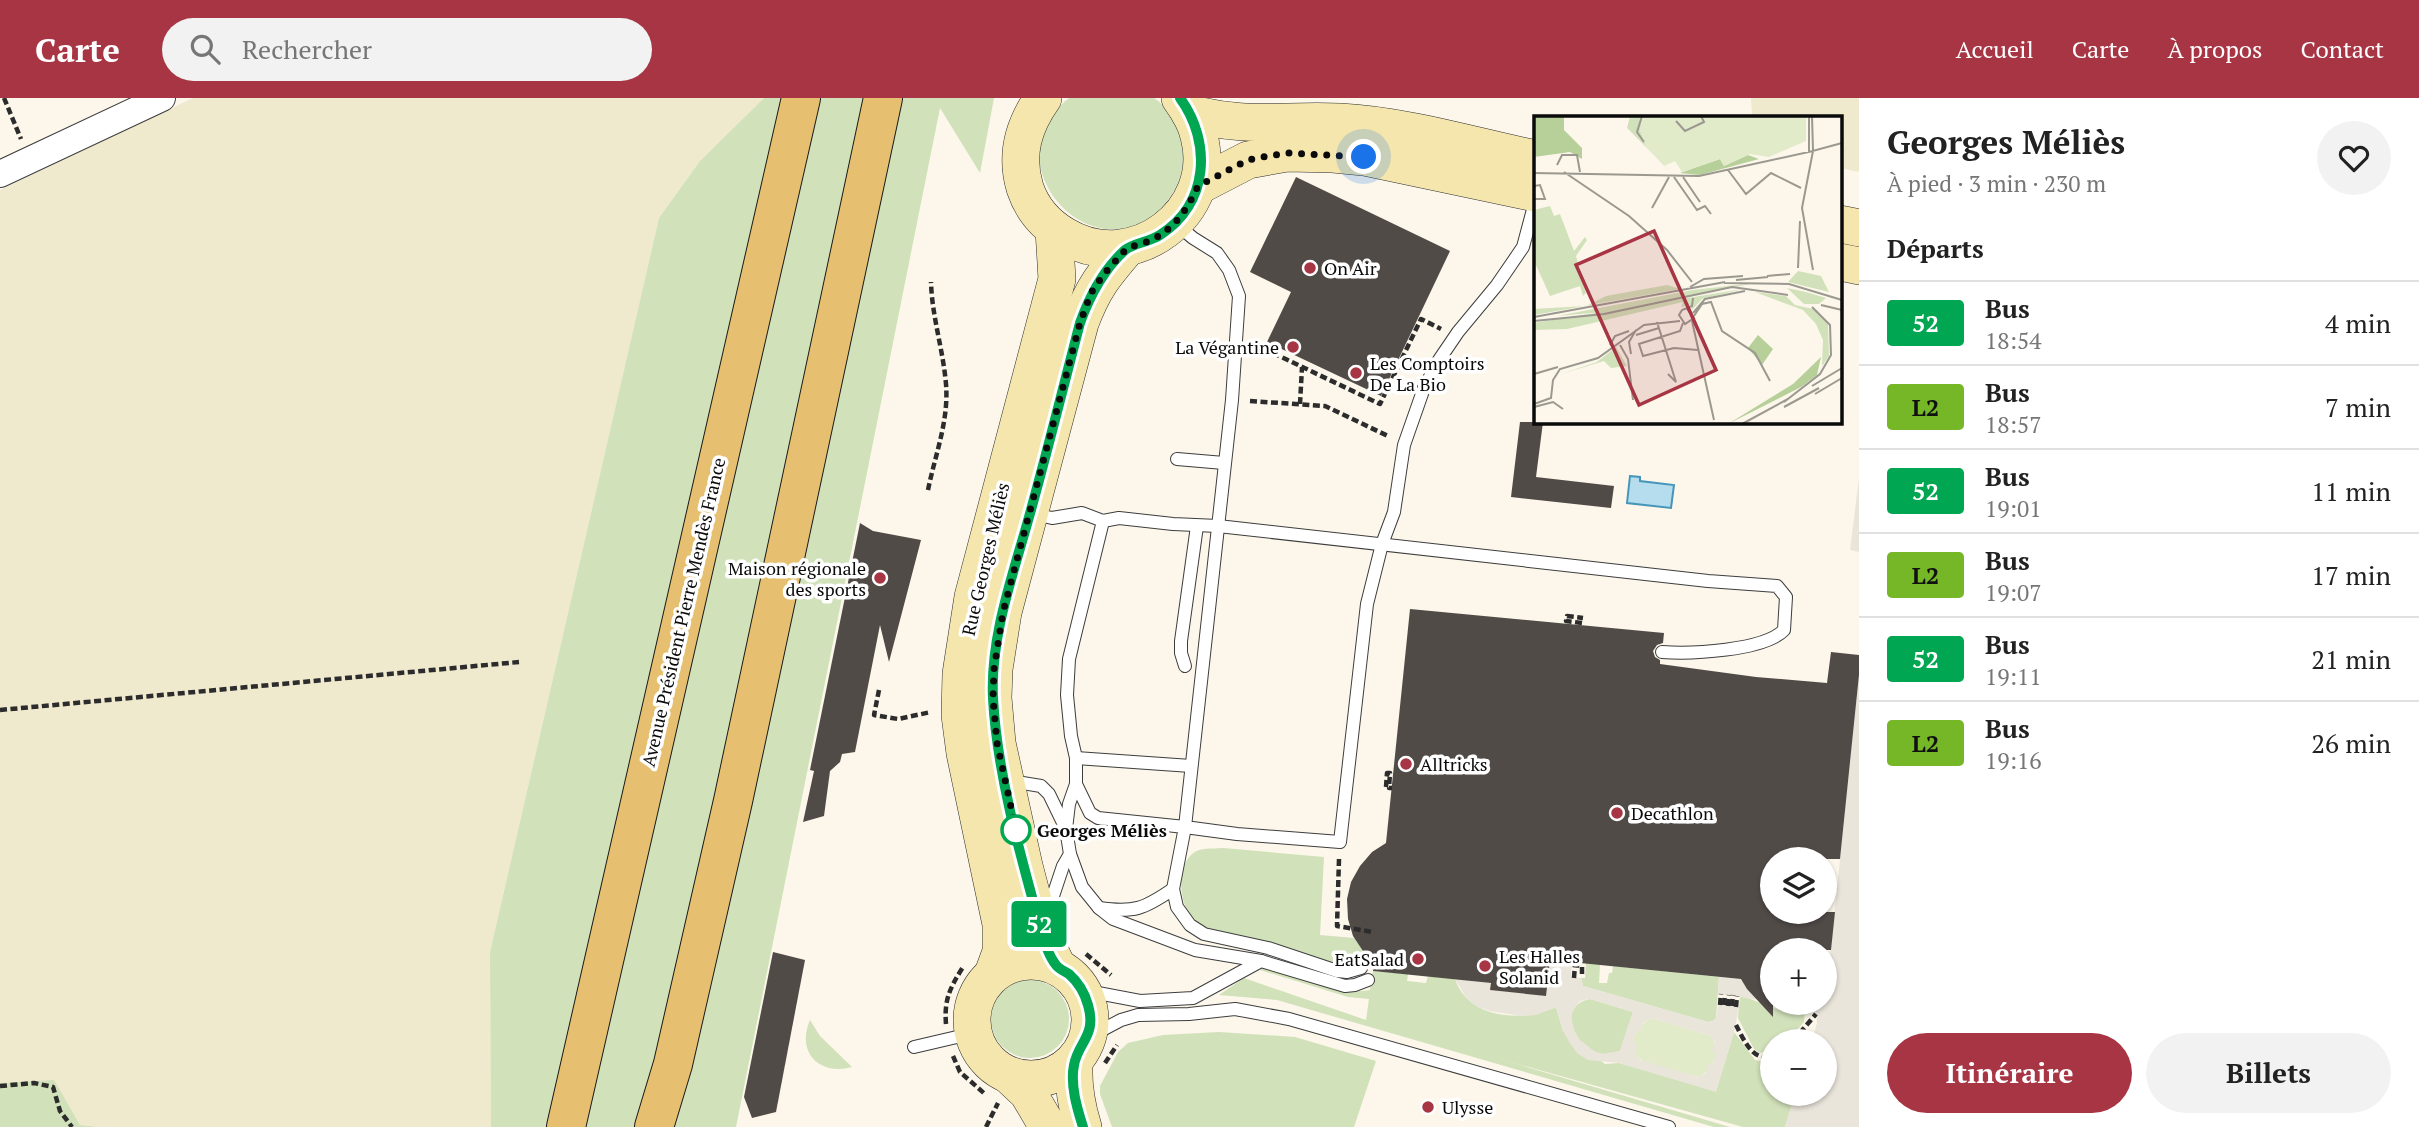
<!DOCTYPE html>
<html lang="fr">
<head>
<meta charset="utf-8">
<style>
	body { margin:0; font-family:"PT Serif",serif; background:#f2f2f2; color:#222; height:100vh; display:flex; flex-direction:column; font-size:26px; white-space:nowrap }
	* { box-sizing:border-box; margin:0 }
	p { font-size:23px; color:#767676 }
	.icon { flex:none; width:38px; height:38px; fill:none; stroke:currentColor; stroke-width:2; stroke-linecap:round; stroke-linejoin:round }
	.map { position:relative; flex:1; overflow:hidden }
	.panel { display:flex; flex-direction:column; background:#fff; width:560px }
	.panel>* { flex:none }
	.badge { padding:0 14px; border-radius:5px; font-size:24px; line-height:46px }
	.controls { position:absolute; left:1760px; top:749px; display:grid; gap:14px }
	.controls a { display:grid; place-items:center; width:77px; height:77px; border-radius:50%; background:#fff; box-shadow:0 2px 5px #0004; font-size:35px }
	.you { position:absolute; width:35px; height:35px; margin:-18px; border:5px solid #fff; border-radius:50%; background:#1a73e8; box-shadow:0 0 0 10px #1a73e833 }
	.map>.badge { position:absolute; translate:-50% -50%; box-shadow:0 0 0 4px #fff }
	h2 { padding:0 28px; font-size:26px; line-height:63px }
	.round { display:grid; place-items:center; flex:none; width:74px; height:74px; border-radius:37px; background:#f2f2f2 }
	.overview { display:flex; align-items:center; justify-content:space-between; height:119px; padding:0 28px }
	h1 { font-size:33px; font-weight:700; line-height:52px }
	.button { display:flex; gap:14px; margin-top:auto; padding:14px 28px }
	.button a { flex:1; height:80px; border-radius:42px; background:#a73544; color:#fff; font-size:28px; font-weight:700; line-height:80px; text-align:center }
	.button a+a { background:#f2f2f2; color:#222 }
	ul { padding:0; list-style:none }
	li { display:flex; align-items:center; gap:21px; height:84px; padding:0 28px; border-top:2px solid #e0e0e0 }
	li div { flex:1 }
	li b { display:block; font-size:26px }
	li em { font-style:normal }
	li .badge { min-width:77px; font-weight:700; text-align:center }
	header { display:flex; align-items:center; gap:42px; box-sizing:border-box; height:98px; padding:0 35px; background:#a73544; color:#fff }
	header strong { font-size:33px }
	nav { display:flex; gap:38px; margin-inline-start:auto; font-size:24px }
	.search { width:490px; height:63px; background:#f2f2f2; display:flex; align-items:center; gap:18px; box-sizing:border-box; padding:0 24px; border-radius:38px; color:#767676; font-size:26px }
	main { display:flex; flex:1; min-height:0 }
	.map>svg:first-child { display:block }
	.farmland { fill:#efe9ce }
	.green { fill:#d1e1b9 }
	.pitch { fill:#e1eac9 }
	.plaza { fill:#eae5db; fill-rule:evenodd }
	.water { fill:#b5dded; stroke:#4695ba; stroke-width:2 }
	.building { fill:#514b48 }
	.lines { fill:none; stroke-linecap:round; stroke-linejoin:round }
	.lane-casing { stroke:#3d3d3d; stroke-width:14 }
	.street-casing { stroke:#3d3d3d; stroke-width:28 }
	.secondary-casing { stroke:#2c2c2c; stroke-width:38 }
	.primary-casing { stroke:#1b1b1b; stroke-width:40 }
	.path { stroke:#2c2c2c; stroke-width:4.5; stroke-dasharray:7 3.5; stroke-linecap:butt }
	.lane { stroke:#fff; stroke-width:12 }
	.street { stroke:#fff; stroke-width:26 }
	.secondary { stroke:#f4e6ad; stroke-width:37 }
	.primary { stroke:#e6c070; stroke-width:38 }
	.line-casing { stroke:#fff; stroke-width:16 }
	.line { stroke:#00a651; stroke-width:10 }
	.walk { stroke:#0a0a0a; stroke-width:7; stroke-dasharray:0 12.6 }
	.poi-dot { fill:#a73544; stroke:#fff; stroke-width:2.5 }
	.stop-dot { fill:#fff; stroke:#00a651; stroke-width:3.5 }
	.labels { text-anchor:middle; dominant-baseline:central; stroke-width:7; stroke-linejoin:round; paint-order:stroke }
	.poi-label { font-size:18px; fill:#0a0a0a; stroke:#fff; text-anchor:start }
	.street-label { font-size:18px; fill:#0a0a0a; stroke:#fff }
	.stop-label { font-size:18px; font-weight:bold; fill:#0a0a0a; stroke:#fff; text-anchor:start }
	.inset-road { fill:none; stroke:#9b9890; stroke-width:2 }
	.view { fill:#a73544; fill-opacity:0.15; stroke:#a73544; stroke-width:3.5 }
	.inset-edge { fill:none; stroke:#0a0a0a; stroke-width:3.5 }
</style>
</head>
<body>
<header>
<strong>Carte</strong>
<div class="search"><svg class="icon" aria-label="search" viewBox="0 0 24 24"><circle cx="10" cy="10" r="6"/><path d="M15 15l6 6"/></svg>Rechercher</div>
<nav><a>Accueil</a><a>Carte</a><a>À propos</a><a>Contact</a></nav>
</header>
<main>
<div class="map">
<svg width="1859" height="1029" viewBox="0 0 1859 1029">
	<rect width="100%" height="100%" fill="#fcf7ea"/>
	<g class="farmland">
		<path d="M193 0H764L700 63 659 120 490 854 491 1029H99L80 1027 54 983 0 985V92Z"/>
		<path d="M1751 0H1859V74L1840 70V19H1752Z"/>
	</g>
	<g class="green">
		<path d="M764 0H785L550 1029H491L490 854 659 120 700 63Z"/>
		<path d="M816 0H867L697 814 638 1029H578Z"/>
		<path d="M899 0H994L980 75 940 10 736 1029H668Z"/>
		<path d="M1069 0H1154C1174 13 1183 38 1183 61 1183 79 1174 96 1162 109 1094 180 987 66 1069 0Z"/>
		<path d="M1223 750 1324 759 1320 837 1354 840 1368 858C1361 865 1353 868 1343 867 1313 865 1283 849 1254 841 1236 835 1212 836 1197 825 1179 811 1175 771 1192 756 1200 749 1212 751 1223 750Z"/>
		<path d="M1586 865 1600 866 1599 885H1607L1609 875H1612L1613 868 1719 879 1716 920 1713 923 1708 924 1583 888 1581 880H1585Z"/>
		<path d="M1263 870C1299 876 1333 899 1370 892L1373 873 1408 876 1407 883 1426 885 1428 878 1455 881C1469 922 1523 924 1556 909L1563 933 1605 966 1619 965 1716 993 1734 934 1755 962 1766 964 1773 962V996H1795L1785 1029H1743L1496 960 1730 1029H1714L1277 902 1219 897 1244 880 1366 922 1369 901 1348 899 1260 872Z"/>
		<circle cx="1030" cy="921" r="39"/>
		<path d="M1740 898C1765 904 1778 918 1805 911L1804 924 1787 943H1773V953L1760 955 1754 951 1738 920Z"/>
		<path d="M1590 901 1633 914 1620 953C1615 954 1609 956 1603 956 1576 953 1554 908 1590 901Z"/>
		<path d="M810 922 820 938 852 969C819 978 796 954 810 922Z"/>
		<path d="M1219 934 1295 939 1376 963 1354 1029H1112L1100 996V988L1118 954 1128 945 1163 937Z"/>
		<path d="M54 982 80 1027 99 1029H0V985Z"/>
	</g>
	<path class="pitch" d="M1652 920 1711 938C1722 953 1714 971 1699 979 1687 976 1646 967 1640 961 1634 956 1632 947 1634 940 1636 930 1643 925 1652 920Z"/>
	<g class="plaza">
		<path d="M1859 380V454L1850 452Z"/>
		<path d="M1859 577V1029H1785L1795 996H1825V943H1812L1817 925 1815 905H1825L1829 874 1825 867 1830 858Z"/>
		<path d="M1543 861 1572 864 1571 879 1581 880 1583 888 1708 924 1713 923 1716 920 1718 907 1739 909 1734 934 1716 994 1619 965 1588 962 1578 956 1571 947 1563 933 1556 909 1536 917 1523 918 1489 913 1474 907 1465 898 1455 881 1539 891ZM1590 901 1633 914 1620 953 1601 956 1594 953 1579 941 1574 932 1571 918 1575 909 1580 903ZM1652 920 1711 938 1715 944 1712 953 1716 955 1713 966 1709 965 1706 975 1698 979 1640 962 1635 954 1637 946 1633 944 1636 933 1640 934 1643 925Z"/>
		<path d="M1719 879 1741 881 1773 904 1718 896Z"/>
	</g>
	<path class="water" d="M1630 378 1640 379V383L1674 387 1671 410 1627 405Z"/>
	<g class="building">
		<path d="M1296 79 1450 153 1381 298 1267 244 1291 194 1250 174Z"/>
		<path d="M1520 324H1543L1536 379 1614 388 1611 410 1511 399Z"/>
		<path d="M860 425 873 433 921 442 889 564 880 527 855 654 842 656 840 664 830 673 824 718 803 724 814 673 810 672Z"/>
		<path d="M1410 511 1664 535 1663 545 1657 547 1653 553 1655 559 1660 562V566L1756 579 1827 585 1831 554 1859 557V577L1840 761H1773V814H1835L1831 852H1773V919L1747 891 1741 881 1550 862 1546 898 1490 892 1491 885 1373 873V863L1363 853 1353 838 1348 821 1347 801 1351 784 1360 768 1372 754 1386 745Z"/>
		<path d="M773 854 805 862 776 1014 752 1020 744 999Z"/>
	</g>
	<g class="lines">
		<defs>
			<g id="lane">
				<path d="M1175 125 1193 140 1217 155 1229 172 1239 198 1232 302 1185 729 1237 736 1340 744 1367 506 1382 446 1394 414 1404 347 1424 290 1439 262 1458 234 1497 187 1523 149 1535 104"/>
				<path d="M1177 361 1224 365"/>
				<path d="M1034 416 1052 420 1082 415 1103 423 1119 420 1173 426 1218 428 1708 483 1777 488 1786 499 1784 532C1764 553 1690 556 1662 554"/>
				<path d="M1185 568 1181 555V543L1197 428"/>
				<path d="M1076 660 1191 668"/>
				<path d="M1011 683 1041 688 1049 696 1066 731 1070 756 1082 789 1099 810 1113 821 1195 852 1261 863"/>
				<path d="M1076 686 1090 715 1098 720 1185 729 1173 791 1177 809 1190 827 1204 836 1268 850 1337 873 1347 874 1361 870"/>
				<path d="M1066 731 1069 706 1076 686V660L1071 638 1067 597 1069 561 1103 423"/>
				<path d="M1099 810C1134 815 1144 811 1173 791"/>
				<path d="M1047 816 1063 768 1070 756"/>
				<path d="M1082 892 1140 903 1193 900 1261 863 1345 888 1355 887 1368 882"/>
				<path d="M1087 940 1121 922 1138 917 1189 916 1235 911 1289 921 1669 1029"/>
				<path d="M914 949 974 935"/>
			</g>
			<path id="street" d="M0 76 162 0"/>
			<g id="secondary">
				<path d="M1043 0C1023 28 1015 57 1025 90 1032 111 1046 127 1065 138 1133 179 1219 114 1199 38 1196 23 1188 11 1180 0"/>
				<path d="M1190 15C1244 31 1286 21 1340 24 1402 27 1474 48 1535 61"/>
				<path d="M1198 88 1248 62 1287 55 1333 56 1364 59 1535 95"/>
				<path d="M1840 126 1859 130"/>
				<path d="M1840 164 1859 168"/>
				<circle cx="1031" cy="922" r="59"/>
				<path d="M1057 868 1042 837 1024 768 997 645 993 600 994 571 1003 514 1080 225C1093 190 1103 178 1127 150"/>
				<path d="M993 876 1001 854V826L965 655 960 617 961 576 973 499 1057 181 1054 132"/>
				<path d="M1074 965C1073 988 1076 1007 1083 1029"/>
				<path d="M1011 979 1028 995 1048 1029"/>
			</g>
			<g id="primary">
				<path d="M566 1029 801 0"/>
				<path d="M654 1029 673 966 733 703 883 0"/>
			</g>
		</defs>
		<use href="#lane" class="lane-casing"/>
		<use href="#street" class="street-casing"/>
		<use href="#secondary" class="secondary-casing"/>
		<use href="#primary" class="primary-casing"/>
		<g class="path">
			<path d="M4 0 21 41"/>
			<path d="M1254 246 1380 306 1421 221 1441 231"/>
			<path d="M1250 303 1325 308 1388 338"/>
			<path d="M1300 306 1302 269"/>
			<path d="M928 392C935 357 949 323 946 286 943 251 932 219 931 184"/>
			<path d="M1582 525 1566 523 1567 518 1583 520"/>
			<path d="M879 592 874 617 898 621 931 614"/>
			<path d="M0 612 519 564"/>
			<path d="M1386 689 1387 675H1390L1389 690H1392"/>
			<path d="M1339 761 1337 828 1373 834"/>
			<path d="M1086 856 1111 877"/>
			<path d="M1574 880 1575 867 1582 868V878"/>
			<path d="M1720 907 1721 896"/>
			<path d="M1724 907 1725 897"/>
			<path d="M1728 908 1729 897"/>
			<path d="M1732 908 1733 897"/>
			<path d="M1736 909 1737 898"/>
			<path d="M946 926C944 901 950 890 963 869"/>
			<path d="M1736 927C1744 942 1753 965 1773 958"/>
			<path d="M1793 943 1816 916"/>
			<path d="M953 958 960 974 985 996"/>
			<path d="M1105 965 1117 947"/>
			<path d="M0 988 34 985 53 989 60 1013 72 1029"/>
			<path d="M986 1029 998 1005"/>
		</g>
		<use href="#lane" class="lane"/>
		<use href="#street" class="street"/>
		<use href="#secondary" class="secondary"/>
		<use href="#primary" class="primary"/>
	</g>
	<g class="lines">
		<defs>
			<path id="line" d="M1083 1029C1077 1010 1070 987 1074 967 1078 944 1097 938 1088 907 1085 896 1078 884 1069 876 1064 873 1059 871 1056 867 1048 857 1043 840 1040 828 1020 756 997 675 993 600 990 539 1013 477 1029 419 1047 355 1063 290 1080 225 1090 197 1103 172 1125 152 1134 145 1149 144 1160 137 1209 106 1212 44 1180 0"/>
		</defs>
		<use href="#line" class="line-casing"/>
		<use href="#line" class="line"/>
		<path class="walk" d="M1016 732 997 645 993 600 994 571 1003 514 1080 225 1091 195 1104 176 1127 150 1144 145 1161 137 1175 125 1188 108 1198 88 1248 62 1268 58 1287 55 1364 59"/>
	</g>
	<g class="poi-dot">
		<circle cx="1310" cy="170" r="7"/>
		<circle cx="1293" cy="249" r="7"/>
		<circle cx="1356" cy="275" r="7"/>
		<circle cx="880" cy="480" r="7"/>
		<circle cx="1406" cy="666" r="7"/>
		<circle cx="1617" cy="715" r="7"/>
		<circle cx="1418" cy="861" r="7"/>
		<circle cx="1485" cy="868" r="7"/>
		<circle cx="1428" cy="1009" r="7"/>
	</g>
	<circle class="stop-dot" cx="1016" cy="732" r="14"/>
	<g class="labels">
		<g class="poi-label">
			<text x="1324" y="170">On Air</text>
			<text x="1279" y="249" text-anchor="end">La Végantine</text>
			<text x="1370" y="265">Les Comptoirs<tspan x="1370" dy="21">De La Bio</tspan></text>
			<text x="866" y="470" text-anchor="end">Maison régionale<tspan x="866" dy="21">des sports</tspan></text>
			<text x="1420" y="666">Alltricks</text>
			<text x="1631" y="715">Decathlon</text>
			<text x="1499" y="858">Les Halles<tspan x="1499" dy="21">Solanid</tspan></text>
			<text x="1404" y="861" text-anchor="end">EatSalad</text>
			<text x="1442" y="1009">Ulysse</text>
		</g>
		<g class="street-label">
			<text transform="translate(985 461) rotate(-77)">Rue Georges Méliès</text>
			<text transform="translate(683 514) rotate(-77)">Avenue Président Pierre Mendès France</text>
		</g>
		<g class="stop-label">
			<text x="1037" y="732">Georges Méliès</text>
		</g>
	</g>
	<g transform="translate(1534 18)">
		<rect width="308" height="308" fill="#fcf7ea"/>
		<path d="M96 0H109L106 14 112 30 139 58 93 12ZM16 90 20 100 26 98 40 135 51 121 53 124 42 140 52 177 49 180 46 170 16 180 1 147 0 94ZM264 155 287 160 295 176 254 166ZM213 161 0 199V193L52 190 72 180 133 169 146 173ZM221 167 82 195 23 200 159 174ZM253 172 272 176 292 182 285 188H270ZM209 173 168 183 158 194 156 189 147 191 149 186 33 213 0 214V207ZM221 176 252 180 261 189 283 194 294 208 295 240 288 250 289 224 282 208 269 194ZM82 231 93 250 77 252 70 245 24 259 63 246Z" fill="#d1e1b9"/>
		<path d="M0 0H30V14L48 32V43L36 36 0 41ZM214 39 225 43 166 59 146 57 186 43 190 50ZM224 219 239 233 228 249 214 232ZM287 241 283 259 267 271 194 308 259 268Z" fill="#b7d09a"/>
		<path d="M109 0H272V25L235 41 216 38 190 50 186 43 148 56 141 45 130 50 112 30 106 14Z" fill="#e1eac9"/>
		<path class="inset-road" d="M108 0 103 16 110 26M275 0V36L308 27M278 0 279 34M142 5 151 15 170 6 167 0M23 49 28 39H43L46 56M194 54 212 78 237 57 267 72M30 56 95 100 133 134 158 166M0 57 165 60 279 35 268 92 279 154M140 61 163 94 171 90 177 98M149 61 166 86M0 70 6 69 11 83H0M118 92 135 61M264 152 266 105M233 160 256 158M202 164 234 161M190 167 255 168 308 184M156 171 170 163 209 160M287 189 308 194M153 193 160 202 151 208 145 199 148 194 158 190 159 182M159 197 171 183 211 175M160 200 168 188 177 186 188 215 221 237 236 265M0 201 191 166M0 205 70 198 198 171 254 179M158 205 180 304M123 206 142 266 134 258M149 207 146 215 105 228 109 240 140 232 164 234M102 219 125 212M76 229 81 220 95 215M86 229 94 243 99 284M97 238 95 226 102 214M0 258 24 251M278 270 308 252M281 278 308 262M250 286 286 258 297 239 296 209 278 191M0 288 17 282 19 264 26 253 64 242 110 209 146 205M0 291 19 286 29 293M250 291 285 272M208 308 254 283"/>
		<path class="view" d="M120 115 182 254 105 289 42 149Z"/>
		<rect width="308" height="308" class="inset-edge"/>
	</g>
</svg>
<div class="controls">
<a><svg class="icon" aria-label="layers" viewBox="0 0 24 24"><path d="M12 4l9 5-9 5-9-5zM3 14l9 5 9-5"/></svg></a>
<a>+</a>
<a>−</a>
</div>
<div class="you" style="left:1364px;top:59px"></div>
<b class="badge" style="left:1039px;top:826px;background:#00a651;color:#fff">52</b>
</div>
<section class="panel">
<div class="overview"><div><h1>Georges Méliès</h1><p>À pied · 3 min · 230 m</p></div><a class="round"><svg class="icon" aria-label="heart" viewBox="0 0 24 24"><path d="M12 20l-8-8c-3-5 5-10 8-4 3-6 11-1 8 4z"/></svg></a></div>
<h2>Départs</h2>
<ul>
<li><span class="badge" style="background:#00a651;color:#fff">52</span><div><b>Bus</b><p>18:54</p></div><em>4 min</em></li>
<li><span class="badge" style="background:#75b726;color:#111">L2</span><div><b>Bus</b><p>18:57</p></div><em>7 min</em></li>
<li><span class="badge" style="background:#00a651;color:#fff">52</span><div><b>Bus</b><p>19:01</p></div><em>11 min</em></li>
<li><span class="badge" style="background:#75b726;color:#111">L2</span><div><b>Bus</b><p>19:07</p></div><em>17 min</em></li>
<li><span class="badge" style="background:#00a651;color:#fff">52</span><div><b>Bus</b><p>19:11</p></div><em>21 min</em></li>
<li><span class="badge" style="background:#75b726;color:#111">L2</span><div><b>Bus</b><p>19:16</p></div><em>26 min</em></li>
</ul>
<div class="button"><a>Itinéraire</a><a>Billets</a></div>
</section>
</main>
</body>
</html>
